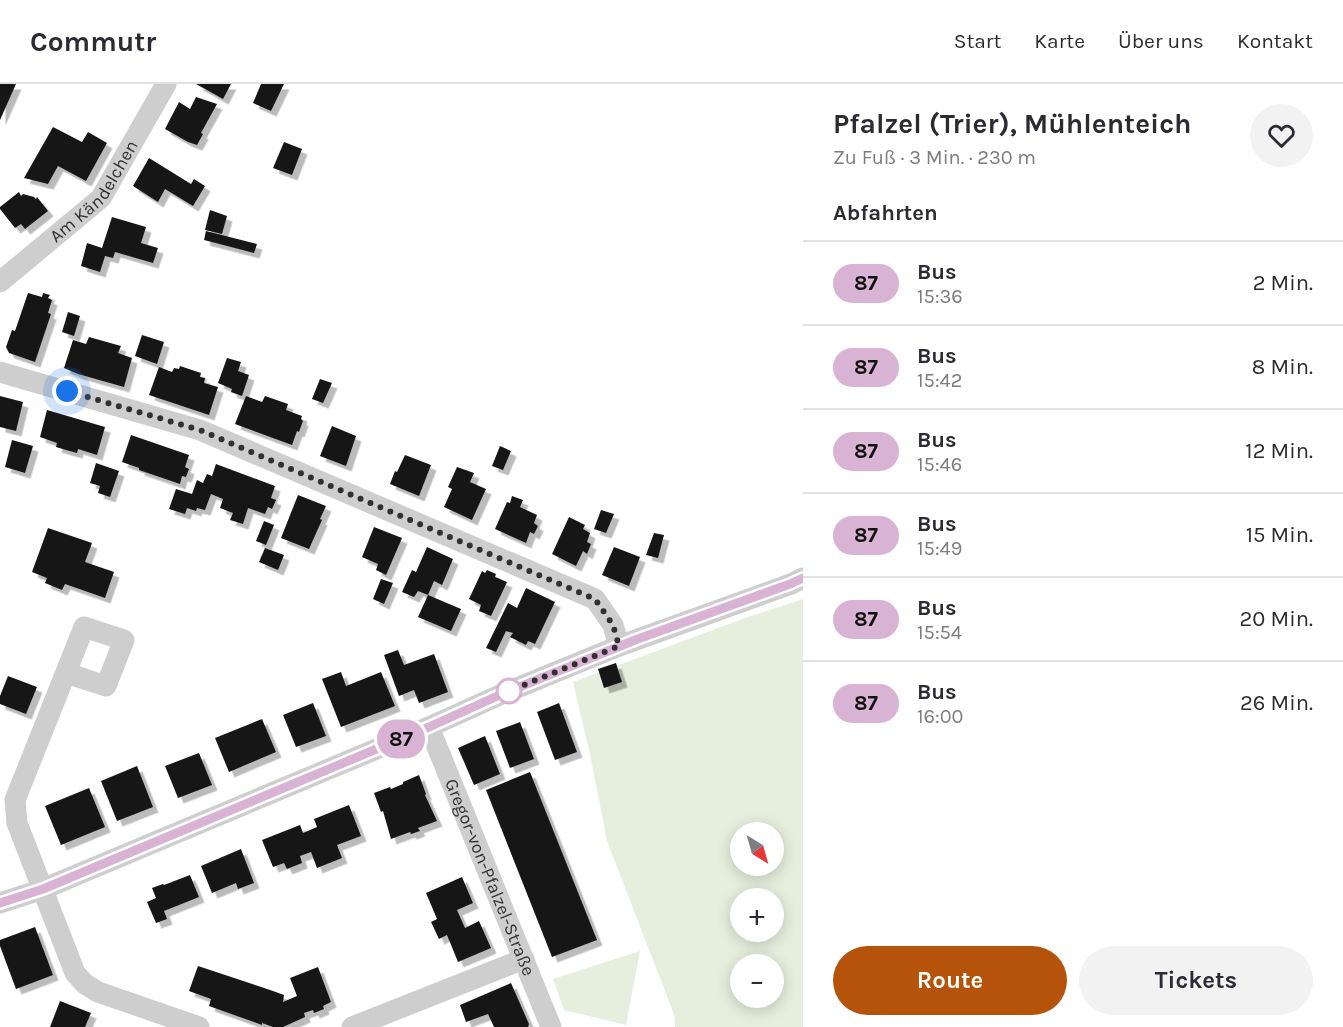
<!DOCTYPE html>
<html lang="de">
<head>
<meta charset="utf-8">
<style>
	body { margin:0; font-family:Karla,sans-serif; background:#f2f2f3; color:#2b2b33; height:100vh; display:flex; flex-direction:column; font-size:22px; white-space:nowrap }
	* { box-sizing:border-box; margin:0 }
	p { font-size:20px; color:#7c7c81 }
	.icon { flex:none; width:33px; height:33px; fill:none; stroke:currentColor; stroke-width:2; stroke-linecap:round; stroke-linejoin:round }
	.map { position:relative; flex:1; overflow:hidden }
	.details { display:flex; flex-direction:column; background:#fff; width:540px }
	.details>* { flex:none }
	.badge { padding:0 12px; border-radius:20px; font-size:21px; line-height:39px }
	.needle { width:39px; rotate:143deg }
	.tools { position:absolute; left:730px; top:738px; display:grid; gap:12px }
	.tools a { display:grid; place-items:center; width:54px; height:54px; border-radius:50%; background:#fff; box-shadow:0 3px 15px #0003; font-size:30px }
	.you { position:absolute; width:30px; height:30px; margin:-15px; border:4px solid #fff; border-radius:50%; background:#1a73e8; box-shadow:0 0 0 9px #1a73e833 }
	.map>.badge { position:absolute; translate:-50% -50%; box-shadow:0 0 0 3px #fff }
	h2 { padding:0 30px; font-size:22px; line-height:54px }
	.round { display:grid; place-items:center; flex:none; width:63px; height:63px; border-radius:32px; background:#f2f2f3 }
	.head { display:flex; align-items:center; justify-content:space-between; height:102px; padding:0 30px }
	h1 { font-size:28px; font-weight:700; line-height:45px }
	.primary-button { display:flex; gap:12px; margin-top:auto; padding:12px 30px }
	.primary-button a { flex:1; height:69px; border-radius:36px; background:#b45309; color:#fff; font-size:24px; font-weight:700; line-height:69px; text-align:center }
	.primary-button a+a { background:#f2f2f3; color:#2b2b33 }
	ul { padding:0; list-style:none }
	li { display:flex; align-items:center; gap:18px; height:84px; padding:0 30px; border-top:2px solid #e1e1e2 }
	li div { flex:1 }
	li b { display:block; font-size:22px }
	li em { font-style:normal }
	li .badge { min-width:66px; font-weight:700; text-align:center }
	header { display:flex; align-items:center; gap:36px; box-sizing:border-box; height:84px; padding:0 30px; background:#fff; border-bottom:2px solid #e1e1e2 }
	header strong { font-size:28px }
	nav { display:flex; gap:33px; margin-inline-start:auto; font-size:21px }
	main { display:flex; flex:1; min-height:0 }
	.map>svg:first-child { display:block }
	.green { fill:#e6efde; fill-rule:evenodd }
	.building { fill:#181818; filter:url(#shadow) }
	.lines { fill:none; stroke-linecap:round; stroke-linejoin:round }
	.minor { stroke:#cecece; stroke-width:21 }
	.line-casing { stroke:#fff; stroke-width:14 }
	.line { stroke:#d9b3d4; stroke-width:9 }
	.walk { stroke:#313131; stroke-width:6; stroke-dasharray:0 10.8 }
	.stop-dot { fill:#fff; stroke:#d9b3d4; stroke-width:3 }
	.labels { text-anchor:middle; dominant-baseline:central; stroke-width:6; stroke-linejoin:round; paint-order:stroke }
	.street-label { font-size:18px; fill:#313131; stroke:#fff }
</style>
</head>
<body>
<header>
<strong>Commutr</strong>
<nav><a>Start</a><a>Karte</a><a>Über uns</a><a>Kontakt</a></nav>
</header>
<main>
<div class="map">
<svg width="803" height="943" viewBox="0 0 803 943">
	<defs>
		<filter id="shadow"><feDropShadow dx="5.5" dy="5.5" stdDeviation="0" flood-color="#0004"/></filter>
	</defs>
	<rect width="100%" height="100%" fill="#fff"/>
	<g class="green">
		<path d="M803 515V943H675V933L607 757 591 675 573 598 745 534ZM741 748H774V782H741ZM741 814H774V848H741ZM741 880H774V914H741Z"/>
		<path d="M640 867 626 941 564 926 553 895Z"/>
	</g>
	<g class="building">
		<path d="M0 0H16L0 36Z"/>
		<path d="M196 0H231L223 15Z"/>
		<path d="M261 0H284L271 27 253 19Z"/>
		<path d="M196 13 217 20 201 49 203 50 197 61 188 58 165 45 179 18 190 25Z"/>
		<path d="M53 43 82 58 88 48 107 59 86 97 58 82 48 100 24 94Z"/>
		<path d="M284 58 302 65 292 91 273 84Z"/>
		<path d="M149 74 191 100 194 95 205 102 193 122 165 105 158 118 133 102Z"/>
		<path d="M19 108 21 112 23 110 34 113 36 115 37 113 48 127 25 145 21 140 15 144 0 125V123Z"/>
		<path d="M210 126 227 132 222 150 205 146Z"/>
		<path d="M112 133 146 143 141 159 158 164 153 179 115 168 113 174 105 172 100 188 81 182 87 159 102 164Z"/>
		<path d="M206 147 257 160 254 169 204 156Z"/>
		<path d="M28 209 42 213 43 209 50 211 48 214 52 216 48 229 51 230 35 278 9 269 6 263 12 246 15 247Z"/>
		<path d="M68 228 80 232 74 252 62 248Z"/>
		<path d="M142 251 164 258 157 280 135 272Z"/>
		<path d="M89 253 121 262 118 269 132 274 124 303 78 290 64 284 73 256 86 260Z"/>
		<path d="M227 274 241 278 238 287 249 291 242 312 231 308 232 305 218 299Z"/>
		<path d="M180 282 201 289 200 293 205 294 204 299 218 303 209 331 149 311 159 283 172 288 174 284 179 285Z"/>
		<path d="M320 295 332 299 323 319 312 315Z"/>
		<path d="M0 312 23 318 16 347 0 343Z"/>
		<path d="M246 312 262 318 265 312 288 320 286 326 302 332 301 335 303 337 299 348 297 347 292 361 235 340Z"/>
		<path d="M47 326 105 343 97 371 78 365 77 369 66 366 56 363 57 359 40 353Z"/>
		<path d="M332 342 356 352 346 382 320 372Z"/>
		<path d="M131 351 189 371 185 383 189 385 186 393 182 392 180 400 139 386V384L122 378Z"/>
		<path d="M12 356 33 362 25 389 5 383Z"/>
		<path d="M500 362 511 367 503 386 492 382Z"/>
		<path d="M405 371 431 381 419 412 390 400 395 387 397 388Z"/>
		<path d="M96 379 119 387 110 413 98 409 100 402 90 399Z"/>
		<path d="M216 380 275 402 271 414 276 416 272 425 268 423 265 430 248 424 243 440 230 436 233 429 220 424 223 415 211 410 205 426 197 424 196 427 187 424 185 430 169 425 176 405 192 410 197 396 203 399 207 390 212 392Z"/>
		<path d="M457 383 474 389 470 398 486 405 472 436 444 423 452 405 448 403Z"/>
		<path d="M298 411 326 422 320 435 322 436 309 465 281 454Z"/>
		<path d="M512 412 523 416 520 423 537 431 534 439 538 442 534 450 530 448 526 459 495 445 507 418 510 419Z"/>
		<path d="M601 426 614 430 606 449 594 445Z"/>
		<path d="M569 433 585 441 583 445 590 449 587 458 591 460 587 470 583 467 576 482 552 470Z"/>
		<path d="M264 437 274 441 266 461 256 457Z"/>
		<path d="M374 443 402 454 386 491 376 486 378 480 362 473Z"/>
		<path d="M48 444 92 459 85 478 114 488 105 514 65 500 62 506 45 499 47 494 32 488Z"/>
		<path d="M654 449 664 451 658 474 646 471Z"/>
		<path d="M427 463 453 475 442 501 434 497 428 511 418 507 414 513 402 508 412 486 416 488Z"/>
		<path d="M614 463 640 473 629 502 602 491Z"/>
		<path d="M265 464 284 471 278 486 259 478Z"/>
		<path d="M487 486 496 490 495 493 507 498 491 532 479 527 481 521 469 515 482 487 485 489Z"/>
		<path d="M381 495 393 499 384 520 373 515Z"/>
		<path d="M526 504 555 518 535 560 528 557 526 561 510 553 513 549 506 547 496 568 486 564 508 519 517 524Z"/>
		<path d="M428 511 461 525 451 547 418 533Z"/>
		<path d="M398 566 404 581 434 570 448 608 419 619 414 606 399 612 384 571Z"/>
		<path d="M616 579 622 598 604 604 598 585Z"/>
		<path d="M341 588 346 602 381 588 395 622 341 643 322 595Z"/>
		<path d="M8 592 37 603 26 630 0 620V612Z"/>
		<path d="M313 619 326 652 296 663 283 631Z"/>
		<path d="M559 619 577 668 555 676 537 628Z"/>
		<path d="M262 635 276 668 229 688 215 654Z"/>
		<path d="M520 638 534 675 510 684 496 647Z"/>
		<path d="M485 652 500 690 474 701 458 664Z"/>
		<path d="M199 669 212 701 178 714 165 682Z"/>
		<path d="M137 682 153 723 117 737 101 697Z"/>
		<path d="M530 688 597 856 552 873 486 706Z"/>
		<path d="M419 691 426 710 425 711 437 737 418 744 420 747 411 750 410 748 391 755 383 727 381 728 374 709 390 703 391 705 403 700V698Z"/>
		<path d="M89 704 105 743 61 761 45 722Z"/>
		<path d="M349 721 361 752 337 761 342 774 317 784 311 768 300 772 302 779 287 785 284 779 273 783 262 756 300 741 303 749 317 743 314 735Z"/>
		<path d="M241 765 254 799 238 805 236 799 212 809 201 782Z"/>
		<path d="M190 791 199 813 164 827 167 835 156 839 147 818 156 814 152 804 163 800 164 801Z"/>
		<path d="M462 793 473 819 457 826 465 844 479 837 491 864 458 878 447 851 439 855 431 838 437 835 426 809Z"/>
		<path d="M35 843 53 891 16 905 0 862V856Z"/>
		<path d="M198 882 273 907 284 911 283 918 297 912 290 894 318 883 331 918 323 922 324 925 314 929 313 926 304 929 305 933 283 943H273L262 939V941L209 922 211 915 189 907Z"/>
		<path d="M511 899 529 940 528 943H494L488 930 466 938 460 921Z"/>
		<path d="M60 917 91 929 85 943H50Z"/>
	</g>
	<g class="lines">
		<g class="minor">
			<path id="s1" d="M0 198 101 114 166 0"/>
			<path d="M0 288 200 346 595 515 613 541 619 562"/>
			<path d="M66 589 106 602 124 556 84 543 15 716 17 739 75 889 85 900 98 908 199 943"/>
			<path id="s2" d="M429 643 551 943"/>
			<path d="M0 819 43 805 429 643 502 610 619 562 791 500 803 494"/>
			<path d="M352 943 524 875"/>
		</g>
	</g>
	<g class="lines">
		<defs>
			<path id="line" d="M0 819 43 805 429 643 502 610 635 556 790 500 803 494"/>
		</defs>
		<use href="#line" class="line-casing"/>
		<use href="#line" class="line"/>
		<path class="walk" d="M67 307 200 346 595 515 613 541 619 562 502 610 509 607"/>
	</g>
	<circle class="stop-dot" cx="509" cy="607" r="12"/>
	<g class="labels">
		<g class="street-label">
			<text stroke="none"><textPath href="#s1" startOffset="132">Am Kändelchen</textPath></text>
			<text stroke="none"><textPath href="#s2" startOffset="162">Gregor-von-Pfalzel-Straße</textPath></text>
		</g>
	</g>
</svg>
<div class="tools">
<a><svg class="needle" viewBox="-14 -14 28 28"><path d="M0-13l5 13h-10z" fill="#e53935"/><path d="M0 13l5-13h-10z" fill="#7c7c81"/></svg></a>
<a>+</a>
<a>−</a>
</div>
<div class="you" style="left:67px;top:307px"></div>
<b class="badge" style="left:401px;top:655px;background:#d9b3d4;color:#111">87</b>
</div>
<section class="details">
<div class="head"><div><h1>Pfalzel (Trier), Mühlenteich</h1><p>Zu Fuß · 3 Min. · 230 m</p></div><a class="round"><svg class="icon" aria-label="heart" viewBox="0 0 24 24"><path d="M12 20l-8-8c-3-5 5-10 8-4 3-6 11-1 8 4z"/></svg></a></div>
<h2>Abfahrten</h2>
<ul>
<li><span class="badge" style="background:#d9b3d4;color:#111">87</span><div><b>Bus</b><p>15:36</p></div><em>2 Min.</em></li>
<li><span class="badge" style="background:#d9b3d4;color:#111">87</span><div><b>Bus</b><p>15:42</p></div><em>8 Min.</em></li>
<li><span class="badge" style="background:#d9b3d4;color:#111">87</span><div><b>Bus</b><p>15:46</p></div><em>12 Min.</em></li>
<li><span class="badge" style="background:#d9b3d4;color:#111">87</span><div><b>Bus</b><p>15:49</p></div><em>15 Min.</em></li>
<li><span class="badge" style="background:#d9b3d4;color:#111">87</span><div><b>Bus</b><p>15:54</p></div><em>20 Min.</em></li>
<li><span class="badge" style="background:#d9b3d4;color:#111">87</span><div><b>Bus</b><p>16:00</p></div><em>26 Min.</em></li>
</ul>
<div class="primary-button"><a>Route</a><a>Tickets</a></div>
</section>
</main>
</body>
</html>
